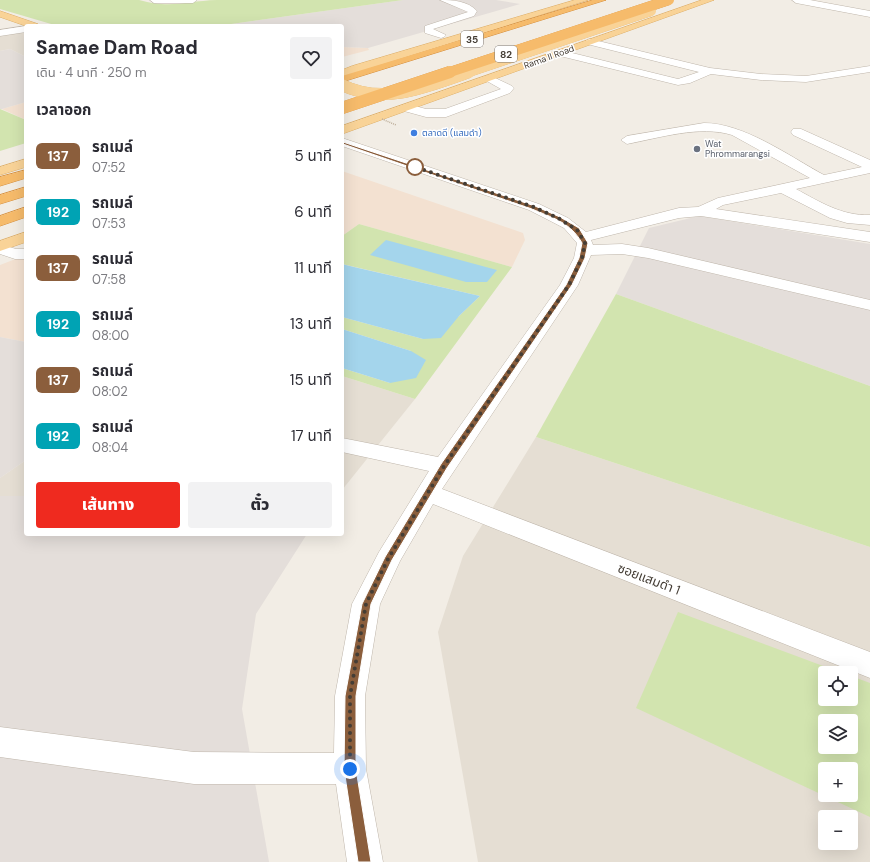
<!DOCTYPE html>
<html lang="th">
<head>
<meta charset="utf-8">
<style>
	body { margin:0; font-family:"DM Sans","Noto Sans Thai",sans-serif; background:#f2f2f3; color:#2b2b33; height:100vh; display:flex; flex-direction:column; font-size:15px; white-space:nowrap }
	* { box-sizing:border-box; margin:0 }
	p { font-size:13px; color:#7c7c81 }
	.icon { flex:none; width:22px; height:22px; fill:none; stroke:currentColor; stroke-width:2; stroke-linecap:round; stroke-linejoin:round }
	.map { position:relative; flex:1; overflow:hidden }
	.sheet { position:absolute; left:24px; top:24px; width:320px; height:512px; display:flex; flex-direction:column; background:#fff; border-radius:4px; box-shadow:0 4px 16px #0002 }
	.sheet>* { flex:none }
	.badge { padding:0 8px; border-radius:6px; font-size:14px; line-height:26px }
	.buttons { position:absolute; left:818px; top:666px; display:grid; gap:8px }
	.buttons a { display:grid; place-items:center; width:40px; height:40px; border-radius:4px; background:#fff; box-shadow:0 4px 16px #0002; font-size:20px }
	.you { position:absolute; width:20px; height:20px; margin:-10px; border:3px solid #fff; border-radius:50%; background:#1a73e8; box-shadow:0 0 0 6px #1a73e833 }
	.map>.badge { position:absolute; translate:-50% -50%; box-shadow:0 0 0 2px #fff }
	h2 { padding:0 12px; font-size:15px; line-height:36px }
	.round { display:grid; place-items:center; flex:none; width:42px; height:42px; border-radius:4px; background:#f2f2f3 }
	.overview { display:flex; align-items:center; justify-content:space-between; height:68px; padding:0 12px }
	h1 { font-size:19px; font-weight:800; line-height:30px }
	.primary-button { display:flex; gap:8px; margin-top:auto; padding:8px 12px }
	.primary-button a { flex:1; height:46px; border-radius:4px; background:#ef2a1f; color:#fff; font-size:16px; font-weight:800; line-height:46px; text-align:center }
	.primary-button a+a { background:#f2f2f3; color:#2b2b33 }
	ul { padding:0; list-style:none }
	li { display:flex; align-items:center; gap:12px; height:56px; padding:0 12px }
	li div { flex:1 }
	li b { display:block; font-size:15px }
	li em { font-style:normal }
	li .badge { min-width:44px; font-weight:700; text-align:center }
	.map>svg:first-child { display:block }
	.residential { fill:#e5ded3; fill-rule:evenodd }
	.commercial { fill:#f3e1d1 }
	.industrial { fill:#e4deda }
	.green { fill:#d2e4af; fill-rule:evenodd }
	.water { fill:#a4d5ec }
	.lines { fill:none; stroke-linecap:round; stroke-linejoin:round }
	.minor-casing { stroke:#bfb6ab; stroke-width:1 }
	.major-casing { stroke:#ddae68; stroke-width:1 }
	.highway-casing { stroke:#d58e3c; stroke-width:1 }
	.minor { fill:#fff; fill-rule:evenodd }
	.major { fill:#f9d397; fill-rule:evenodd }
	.highway { fill:#f6bb6b; fill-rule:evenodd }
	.major-bridge-far1-casing { stroke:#ddae68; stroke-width:10; stroke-linecap:butt }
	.major-bridge-casing { stroke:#ddae68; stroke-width:12; stroke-linecap:butt }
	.highway-bridge-far1-casing { stroke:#d58e3c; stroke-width:10; stroke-linecap:butt }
	.highway-bridge-casing { stroke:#d58e3c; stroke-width:12; stroke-linecap:butt }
	.path-bridge { stroke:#bdae9a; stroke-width:1.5; stroke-dasharray:1 1; stroke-linecap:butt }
	.major-bridge-far1 { stroke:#f9d397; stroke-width:10 }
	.major-bridge { stroke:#f9d397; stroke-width:12 }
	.highway-bridge-far1 { stroke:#f6bb6b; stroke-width:10 }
	.highway-bridge { stroke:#f6bb6b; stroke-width:12 }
	.line { fill:#8b5e3c; stroke:#fff }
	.walk { stroke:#443d35; stroke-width:4; stroke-dasharray:0 7.2 }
	.shop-dot { fill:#3f7fe0; stroke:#fff; stroke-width:1.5 }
	.worship-dot { fill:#6b7280; stroke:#fff; stroke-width:1.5 }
	.stop-dot { fill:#fff; stroke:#8b5e3c; stroke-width:2 }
	.labels { text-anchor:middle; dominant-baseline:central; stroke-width:3; stroke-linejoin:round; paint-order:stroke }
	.far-street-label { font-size:9px; fill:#443d35; stroke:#fff }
	.far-shop-label { font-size:9px; fill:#366cbe; stroke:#fff; text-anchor:start }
	.far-worship-label { font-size:9px; fill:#5b616d; stroke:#fff; text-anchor:start }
	.shield { fill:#fff; stroke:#7c7772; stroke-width:1 }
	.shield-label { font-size:10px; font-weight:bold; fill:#443d35 }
	.near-street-label { font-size:13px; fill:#443d35; stroke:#fff }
</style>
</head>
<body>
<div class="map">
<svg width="870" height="862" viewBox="0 0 870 862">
	<rect width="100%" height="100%" fill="#f2ede5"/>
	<g class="residential">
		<path d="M21 31 26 33V57L10 49 0 51V35Z"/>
		<path d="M342 376 415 399 342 490Z"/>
		<path d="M536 437 870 547V862H478L438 632 463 556ZM825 673H851V699H825ZM825 721H851V747H825ZM825 769H851V795H825ZM825 817H851V843H825Z"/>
		<path d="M26 460V496H0V478Z"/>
	</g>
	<g class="commercial">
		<path d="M342 47 368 48 369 50 342 57Z"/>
		<path d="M26 102V120L2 109Z"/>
		<path d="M342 171 523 233 525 240 512 267 359 224 342 236Z"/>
		<path d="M26 255V342L0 337V265Z"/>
	</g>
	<g class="industrial">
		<path d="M403 0H496L520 4 368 48 342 47V26H217Z"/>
		<path d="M10 49 26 57V102L2 109H0V51Z"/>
		<path d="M699 216 870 244V386L616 294 649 228Z"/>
		<path d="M0 337 26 342V460L0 478Z"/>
		<path d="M0 496H26V534H307L256 614 242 709 269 862H0Z"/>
	</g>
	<g class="green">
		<path d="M0 0H139C171 9 186 1 217 0 279 0 341 0 403 0L217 26H58L0 9Z"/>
		<path d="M0 109 26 120V143L0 151Z"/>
		<path d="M359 224 512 267 415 399 342 376V368L390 383 411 351 342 329V317L423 339 459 316 480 296 342 264V236Z"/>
		<path d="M616 294 870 386V547L536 437Z"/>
		<path d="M678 612 842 673H825V699H851V676L870 683V817L636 708ZM825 721H851V747H825ZM825 769H851V795H825Z"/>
	</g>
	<g class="water">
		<path d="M386 240 497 270 487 282H466L370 255Z"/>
		<path d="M342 264 354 267 480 296 459 316 441 338 423 339 342 317Z"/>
		<path d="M342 329 411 351 426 360 416 378 390 383 342 368Z"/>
	</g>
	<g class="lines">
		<defs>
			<g id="minor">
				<path d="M150 0H197L193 3H154Z"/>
				<path d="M440 0C453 0 468 1 477 11L474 16 433 29 446 35 444 37 441 38 425 33V26L468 12Z"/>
				<path d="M792 0H810L870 11V17L796 3Z"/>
				<path d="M26 26V32L0 36V30Z"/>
				<path d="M590 39 710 68 761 74 806 76 870 66V72L806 82 761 80 711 74 690 83 678 85 556 55 555 53 560 50 678 79 699 72 587 44 585 42 587 40Z"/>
				<path d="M489 75 512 86 514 88 510 93 446 117H426L404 111 402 108 408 104 426 109H445L501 89 485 80 484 78Z"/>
				<path d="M704 123C744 123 789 156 824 175L862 167 793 135 791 132 793 129H801L870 160V173L796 189C820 202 842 216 870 215V225L847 223 830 218 781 193 723 205 716 209 870 232V242L701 216 679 218 591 240 593 245 622 244 648 248 870 300V310L648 258 622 254 591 255 578 285 442 489 870 652V678L433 504 400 561 380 604 365 696 366 769 383 862H347L336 784H194L0 757V727L194 752 334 753 335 696 352 604 379 552 429 471 342 452V438L438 457 560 285 574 258 577 243 564 228 529 210 342 146V138L539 204 568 218 586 232 679 208 698 207 718 198 810 178 732 135C700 125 659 138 627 144L621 140 627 136Z"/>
				<path d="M0 244 16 249H26V259H15L0 254Z"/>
			</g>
			<g id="major">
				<path d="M575 0H588L342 77V70L352 66Z"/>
				<path d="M702 0H714L342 134V126Z"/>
				<path d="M0 11 38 24 40 26H26L0 17Z"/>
				<path d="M26 159V167L0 175V167Z"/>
				<path d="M26 232V242L0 251V241Z"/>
			</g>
			<g id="highway">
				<path d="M593 0H606L342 82V76Z"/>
				<path d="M26 170V178L0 186V177Z"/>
				<path d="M26 187V196L0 204V195Z"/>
				<path d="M26 207V217L0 226V216Z"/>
			</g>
		</defs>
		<use href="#minor" class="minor-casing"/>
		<use href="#major" class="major-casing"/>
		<use href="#highway" class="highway-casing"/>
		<use href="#minor" class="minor"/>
		<use href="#major" class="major"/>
		<use href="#highway" class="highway"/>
		<defs>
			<path id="major-bridge-far1" d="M466 73 651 11"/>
			<path id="major-bridge" d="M342 85C384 106 428 86 469 72"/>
			<path id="highway-bridge-far1" d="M447 73 669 0"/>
			<path id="highway-bridge" d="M342 108 450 72"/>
		</defs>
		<use href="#major-bridge-far1" class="major-bridge-far1-casing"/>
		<use href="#major-bridge" class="major-bridge-casing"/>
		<use href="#highway-bridge-far1" class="highway-bridge-far1-casing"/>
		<use href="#highway-bridge" class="highway-bridge-casing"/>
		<path class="path-bridge" d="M382 119 396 125"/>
		<use href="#major-bridge-far1" class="major-bridge-far1"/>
		<use href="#major-bridge" class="major-bridge"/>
		<use href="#highway-bridge-far1" class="highway-bridge-far1"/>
		<use href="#highway-bridge" class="highway-bridge"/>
	</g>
	<path class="line" d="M340 141 535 206 560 217 579 228 588 243 585 258 572 285 447 468 392 560 371 604 356 696V769L371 862H358L344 769 345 696 362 604 385 557 441 464 566 285 579 258 582 243C570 222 553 218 532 209L340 143Z"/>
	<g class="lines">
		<path class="walk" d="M350 769V696L366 604 388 559 444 466 569 285 582 258 585 243 577 230 558 218 534 207 415 167"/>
	</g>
	<circle class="shop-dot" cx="414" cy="133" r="4"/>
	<circle class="worship-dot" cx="697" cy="149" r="4"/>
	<circle class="stop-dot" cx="415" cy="167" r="8"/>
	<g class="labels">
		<g class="far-street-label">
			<text transform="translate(549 57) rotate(-20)">Rama II Road</text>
		</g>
		<g class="far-shop-label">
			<text x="422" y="133">ตลาดดี (แสมดำ)</text>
		</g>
		<g class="far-worship-label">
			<text x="705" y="144">Wat<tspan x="705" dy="10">Phrommarangsi</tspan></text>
		</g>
		<g class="shield">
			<rect x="461" y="31" width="22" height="16" rx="3"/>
			<rect x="495" y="46" width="22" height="16" rx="3"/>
		</g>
		<g class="shield-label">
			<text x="472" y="39">35</text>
			<text x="506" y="54">82</text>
		</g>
		<g class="near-street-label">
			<text transform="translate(649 579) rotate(21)">ซอยแสมดำ 1</text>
		</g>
	</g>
</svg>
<div class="buttons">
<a><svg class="icon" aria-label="locate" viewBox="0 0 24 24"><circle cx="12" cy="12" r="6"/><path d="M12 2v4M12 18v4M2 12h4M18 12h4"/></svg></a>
<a><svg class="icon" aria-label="layers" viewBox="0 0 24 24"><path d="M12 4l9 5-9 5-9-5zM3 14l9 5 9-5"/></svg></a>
<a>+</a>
<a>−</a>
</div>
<div class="you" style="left:350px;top:769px"></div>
<section class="sheet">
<div class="overview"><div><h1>Samae Dam Road</h1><p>เดิน · 4 นาที · 250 m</p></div><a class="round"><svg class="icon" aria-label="heart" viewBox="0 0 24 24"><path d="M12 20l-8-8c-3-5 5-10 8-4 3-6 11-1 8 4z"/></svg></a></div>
<h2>เวลาออก</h2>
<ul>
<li><span class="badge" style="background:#8b5e3c;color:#fff">137</span><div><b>รถเมล์</b><p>07:52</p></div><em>5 นาที</em></li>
<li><span class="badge" style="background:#00a3b4;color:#fff">192</span><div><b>รถเมล์</b><p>07:53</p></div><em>6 นาที</em></li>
<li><span class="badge" style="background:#8b5e3c;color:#fff">137</span><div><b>รถเมล์</b><p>07:58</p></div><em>11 นาที</em></li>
<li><span class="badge" style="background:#00a3b4;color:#fff">192</span><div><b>รถเมล์</b><p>08:00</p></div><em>13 นาที</em></li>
<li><span class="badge" style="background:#8b5e3c;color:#fff">137</span><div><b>รถเมล์</b><p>08:02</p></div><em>15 นาที</em></li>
<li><span class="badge" style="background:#00a3b4;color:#fff">192</span><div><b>รถเมล์</b><p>08:04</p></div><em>17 นาที</em></li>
</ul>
<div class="primary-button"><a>เส้นทาง</a><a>ตั๋ว</a></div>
</section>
</div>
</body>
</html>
